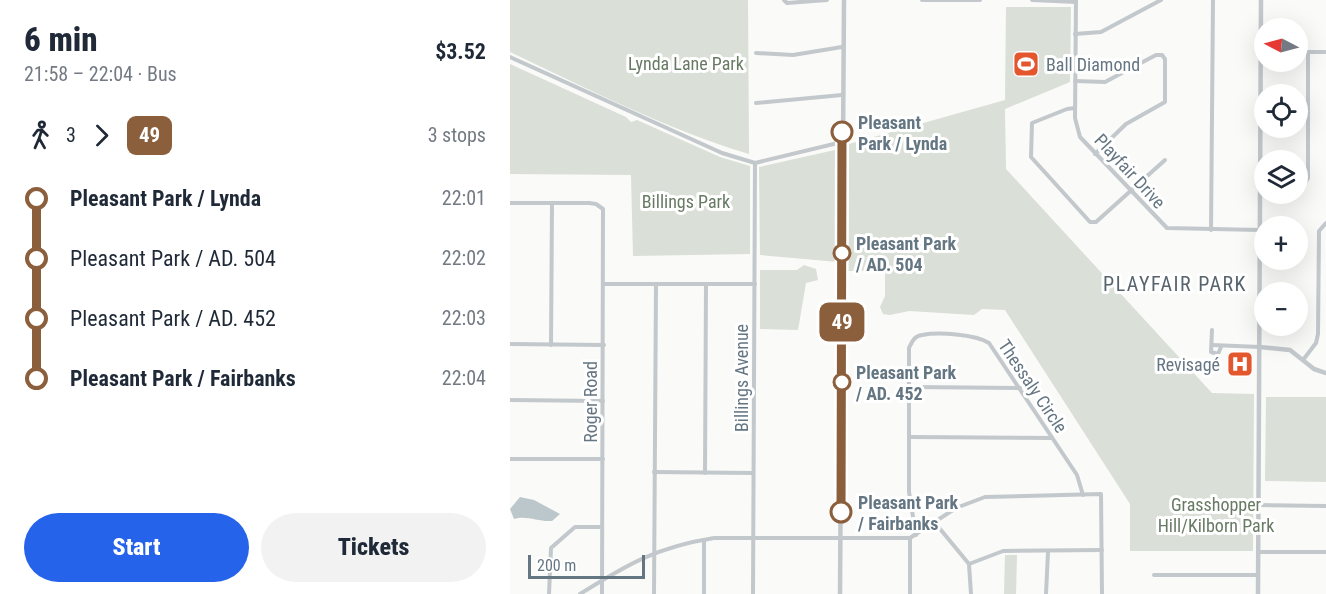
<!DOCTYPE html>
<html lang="en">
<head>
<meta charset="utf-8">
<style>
	body { margin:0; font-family:"Roboto Condensed",sans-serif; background:#f2f2f3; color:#1f2937; height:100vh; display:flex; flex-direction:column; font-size:22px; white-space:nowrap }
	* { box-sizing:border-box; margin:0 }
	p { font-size:20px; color:#747a83 }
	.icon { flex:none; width:33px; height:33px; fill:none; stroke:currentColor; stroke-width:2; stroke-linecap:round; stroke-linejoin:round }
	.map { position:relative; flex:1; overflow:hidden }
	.side { display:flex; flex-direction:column; background:#fff; width:510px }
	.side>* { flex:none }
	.badge { padding:0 12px; border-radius:9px; font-size:21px; line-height:39px }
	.needle { width:39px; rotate:276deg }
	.controls { position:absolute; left:744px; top:18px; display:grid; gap:12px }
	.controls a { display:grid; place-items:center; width:54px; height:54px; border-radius:50%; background:#fff; box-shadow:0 6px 24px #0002; font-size:30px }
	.scale { position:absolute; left:18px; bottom:15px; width:117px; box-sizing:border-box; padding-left:6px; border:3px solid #657683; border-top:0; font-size:16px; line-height:21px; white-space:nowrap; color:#657683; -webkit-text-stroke:4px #fff; paint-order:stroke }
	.map>.badge { position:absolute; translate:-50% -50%; box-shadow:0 0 0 3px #fff }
	.legs { display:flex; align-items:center; gap:9px; height:66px; padding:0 24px; font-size:20px }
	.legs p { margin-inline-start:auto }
	.overview { display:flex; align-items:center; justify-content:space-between; height:102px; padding:0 24px }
	h1 { font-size:33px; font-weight:800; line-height:45px }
	.primary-button { display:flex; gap:12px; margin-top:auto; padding:12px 24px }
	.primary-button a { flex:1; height:69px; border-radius:36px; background:#2563eb; color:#fff; font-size:24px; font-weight:800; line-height:69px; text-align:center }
	.primary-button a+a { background:#f2f2f3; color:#1f2937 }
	ul { padding:0 24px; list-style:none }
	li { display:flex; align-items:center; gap:21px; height:60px; font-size:22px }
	li i { display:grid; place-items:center; width:9px; height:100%; margin:0 8px; background:currentColor }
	li i::after { content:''; width:15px; height:15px; margin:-8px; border:4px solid; border-radius:50%; background:#fff }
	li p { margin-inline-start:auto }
	li:first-child i { background:linear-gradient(#0000 50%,currentColor 0) }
	li:last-child i { background:linear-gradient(currentColor 50%,#0000 0) }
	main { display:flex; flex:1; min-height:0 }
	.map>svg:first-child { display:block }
	.green { fill:#dadfd7 }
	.water { fill:#bbc7cb }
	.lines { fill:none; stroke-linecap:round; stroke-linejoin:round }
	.minor { stroke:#c3c8cc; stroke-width:4 }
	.tertiary { stroke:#c3c8cc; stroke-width:4.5 }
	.line-1-casing { stroke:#fff; stroke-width:14 }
	.line-1 { stroke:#8b5e3c; stroke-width:9 }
	.stop-1-dot { fill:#fff; stroke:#8b5e3c; stroke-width:3 }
	.labels { text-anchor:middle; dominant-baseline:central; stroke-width:6; stroke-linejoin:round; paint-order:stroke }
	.park-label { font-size:18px; fill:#687a64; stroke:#fff }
	.poi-label { font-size:18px; fill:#657683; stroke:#fff; text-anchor:start }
	.stop-label { font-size:18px; font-weight:bold; fill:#657683; stroke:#fff; text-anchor:start }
	.street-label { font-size:18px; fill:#657683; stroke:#fff }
	.neighbourhood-label { font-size:20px; letter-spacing:1.5px; fill:#57646e; stroke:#fff }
</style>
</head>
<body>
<main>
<section class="side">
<div class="overview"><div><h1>6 min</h1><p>21:58 – 22:04 · Bus</p></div><b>$3.52</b></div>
<div class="legs"><svg class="icon" aria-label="walk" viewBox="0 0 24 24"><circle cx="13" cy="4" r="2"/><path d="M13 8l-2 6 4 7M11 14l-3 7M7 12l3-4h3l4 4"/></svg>3<svg class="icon" aria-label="forward" viewBox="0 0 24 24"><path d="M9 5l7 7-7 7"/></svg><b class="badge" style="background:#8b5e3c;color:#fff">49</b><p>3 stops</p></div>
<ul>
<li><i style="color:#8b5e3c"></i><b>Pleasant Park / Lynda</b><p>22:01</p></li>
<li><i style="color:#8b5e3c"></i><span>Pleasant Park / AD. 504</span><p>22:02</p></li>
<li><i style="color:#8b5e3c"></i><span>Pleasant Park / AD. 452</span><p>22:03</p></li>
<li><i style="color:#8b5e3c"></i><b>Pleasant Park / Fairbanks</b><p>22:04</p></li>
</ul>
<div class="primary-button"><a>Start</a><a>Tickets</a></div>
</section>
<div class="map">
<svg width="816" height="594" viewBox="0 0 816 594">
	<rect width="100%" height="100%" fill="#fafaf8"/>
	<g class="green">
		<path d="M0 0H238L239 154C156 129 78 89 0 52Z"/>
		<path d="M496 7H561L560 82 495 109 496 169 702 393 744 394 743 551H620V504L495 310 472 309 464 315 399 311 380 315 373 314 370 307 375 296V271H338L339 144 495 100Z"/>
		<path d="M0 64 116 117 121 122 127 120 210 157 240 166V254L123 256 121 175 0 174Z"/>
		<path d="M325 150H327L328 262 250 255 249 167Z"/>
		<path d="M294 265 306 269 308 280 296 283 288 330 250 329V270H287Z"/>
		<path d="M756 397H816V482L755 481Z"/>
		<path d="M495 555H507L506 594H494Z"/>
	</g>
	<path class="water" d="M10 497 24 500 50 514 42 521C28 522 17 515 4 519L0 509Z"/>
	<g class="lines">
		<g class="minor">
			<path d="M274 0 277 3 317 0"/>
			<path d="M412 0H470"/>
			<path d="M522 0 566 2"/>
			<path d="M566 0 565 118 570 137 657 228 750 230"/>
			<path d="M565 34 591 32 651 0"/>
			<path d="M788 52H816"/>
			<path d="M246 53 283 55 332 47"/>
			<path d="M0 57 212 153 245 163 332 142"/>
			<path d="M565 81 595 82 646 55H652L655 59V102L616 124 585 154"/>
			<path d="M246 103 332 95"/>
			<path d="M565 108 557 109 522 123 521 157 580 222H586L655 160"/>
			<path d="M788 185 795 183 798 178V52"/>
			<path d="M0 203H79L86 204 93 209 92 594"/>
			<path d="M701 230 703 0"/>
			<path d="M94 284H245"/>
			<path d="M702 330 701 352 708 354 711 347"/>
			<path d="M0 344 94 345"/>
			<path d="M41 345 42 203"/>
			<path d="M702 345 750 347"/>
			<path d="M793 360 806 343 808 334 809 231 816 223"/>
			<path d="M400 387 510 388"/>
			<path d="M0 400 93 401"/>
			<path d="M400 437 542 438"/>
			<path d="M0 459H93"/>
			<path d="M144 472 243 473"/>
			<path d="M195 473 196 284"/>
			<path d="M748 505 816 506"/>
			<path d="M426 524 459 564 461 594"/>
			<path d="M406 535 399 492V348C402 342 404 336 412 335 428 332 465 334 479 343L567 475 573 495"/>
			<path d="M194 540V594"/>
			<path d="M748 552H816"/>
			<path d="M459 564 493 551 592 550"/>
			<path d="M644 575H748"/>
			<path d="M39 594 41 548 65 527H92"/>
			<path d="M70 594C118 564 147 547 204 538H400L446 508 475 497 591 494 592 594"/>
			<path d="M144 594 146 284"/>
			<path d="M243 594 245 163"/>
			<path d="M400 594V538"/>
			<path d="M536 594 538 552"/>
		</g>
		<g class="tertiary">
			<path d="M750 347 780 350 804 369 816 373"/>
			<path d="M330 594 334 0"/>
			<path d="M748 594 751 0"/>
		</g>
	</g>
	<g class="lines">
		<defs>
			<path id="line-1" d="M331 512 332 132"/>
		</defs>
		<use href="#line-1" class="line-1-casing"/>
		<use href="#line-1" class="line-1"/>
	</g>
	<defs>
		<symbol id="stadium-square" viewBox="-11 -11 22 22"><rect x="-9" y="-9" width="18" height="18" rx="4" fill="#e4572e" stroke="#fff"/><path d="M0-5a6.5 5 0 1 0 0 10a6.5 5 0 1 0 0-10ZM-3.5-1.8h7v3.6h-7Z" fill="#fff"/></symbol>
		<symbol id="hospital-square" viewBox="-11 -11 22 22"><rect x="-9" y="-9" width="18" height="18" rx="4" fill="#e4572e" stroke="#fff"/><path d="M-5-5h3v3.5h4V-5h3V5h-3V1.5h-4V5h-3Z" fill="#fff"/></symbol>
	</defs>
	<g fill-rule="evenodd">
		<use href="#stadium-square" x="501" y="49" width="30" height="30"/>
		<use href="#hospital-square" x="715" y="349" width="30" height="30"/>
	</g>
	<g class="stop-1-dot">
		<circle cx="332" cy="132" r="10"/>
		<circle cx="332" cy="253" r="8"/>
		<circle cx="332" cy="382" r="8"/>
		<circle cx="331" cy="512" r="10"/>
	</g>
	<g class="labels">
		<g class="park-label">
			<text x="176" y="63">Lynda Lane Park</text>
			<text x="176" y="201">Billings Park</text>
			<text x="706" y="504">Grasshopper<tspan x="706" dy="21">Hill/Kilborn Park</tspan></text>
		</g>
		<g class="poi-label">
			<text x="536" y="64">Ball Diamond</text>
			<text x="710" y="364" text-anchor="end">Revisagé</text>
		</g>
		<g class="stop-label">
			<text x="348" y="122">Pleasant<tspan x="348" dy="21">Park / Lynda</tspan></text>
			<text x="346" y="243">Pleasant Park<tspan x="346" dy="21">/ AD. 504</tspan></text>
			<text x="346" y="372">Pleasant Park<tspan x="346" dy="21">/ AD. 452</tspan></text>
			<text x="348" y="502">Pleasant Park<tspan x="348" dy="21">/ Fairbanks</tspan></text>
		</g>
		<g class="street-label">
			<text transform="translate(620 171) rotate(47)">Playfair Drive</text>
			<text transform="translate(231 378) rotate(-90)">Billings Avenue</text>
			<text transform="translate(523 386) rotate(56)">Thessaly Circle</text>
			<text transform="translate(80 402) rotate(-90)">Roger Road</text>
		</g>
		<g class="neighbourhood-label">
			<text x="665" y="284">PLAYFAIR PARK</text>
		</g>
	</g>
</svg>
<div class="controls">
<a><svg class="needle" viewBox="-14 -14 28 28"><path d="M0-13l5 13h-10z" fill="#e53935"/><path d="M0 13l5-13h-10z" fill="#747a83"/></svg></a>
<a><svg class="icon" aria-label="locate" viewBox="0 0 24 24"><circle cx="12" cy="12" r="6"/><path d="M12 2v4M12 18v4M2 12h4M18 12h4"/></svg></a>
<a><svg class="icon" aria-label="layers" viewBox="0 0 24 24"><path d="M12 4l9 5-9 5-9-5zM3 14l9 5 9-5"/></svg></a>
<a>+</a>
<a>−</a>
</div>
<div class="scale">200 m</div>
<b class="badge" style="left:332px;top:322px;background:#8b5e3c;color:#fff">49</b>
</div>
</main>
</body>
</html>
